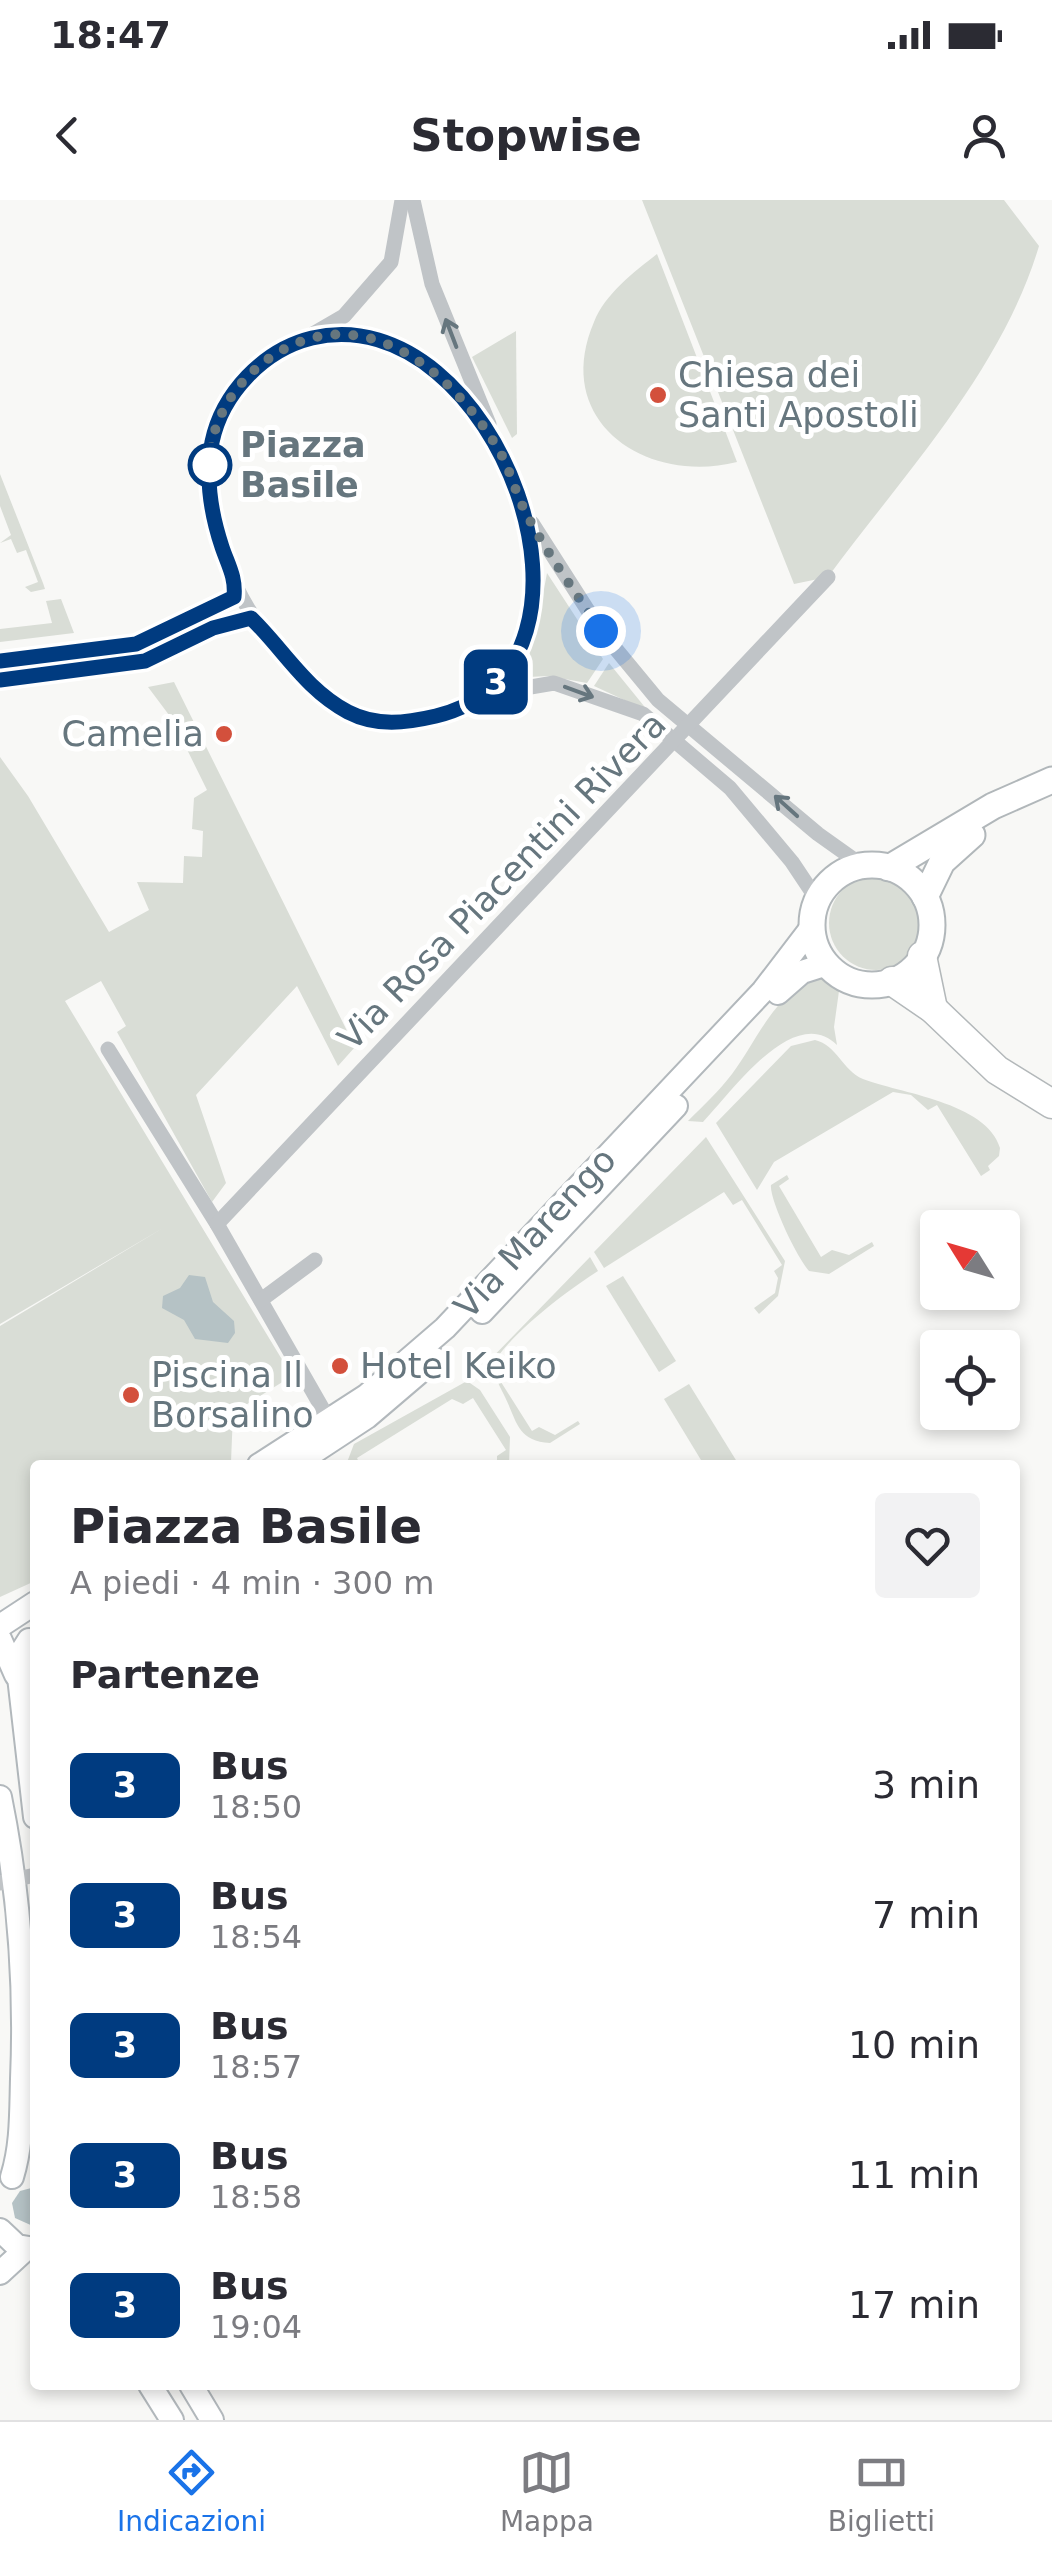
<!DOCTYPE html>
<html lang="it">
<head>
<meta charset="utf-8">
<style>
	body { margin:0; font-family:"DejaVu Sans",sans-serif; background:#f2f2f3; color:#2b2b33; height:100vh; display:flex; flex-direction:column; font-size:38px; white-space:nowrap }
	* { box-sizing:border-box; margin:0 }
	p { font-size:32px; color:#7c7c81 }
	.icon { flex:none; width:55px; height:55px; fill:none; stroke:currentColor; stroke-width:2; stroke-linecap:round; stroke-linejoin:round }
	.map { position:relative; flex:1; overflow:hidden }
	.details { position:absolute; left:30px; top:1260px; width:990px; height:930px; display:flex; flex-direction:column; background:#fff; border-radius:10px; box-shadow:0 5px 15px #0003 }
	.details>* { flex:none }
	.badge { padding:0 20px; border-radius:15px; font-size:35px; line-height:65px }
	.needle { width:65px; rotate:307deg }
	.controls { position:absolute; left:920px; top:1010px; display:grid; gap:20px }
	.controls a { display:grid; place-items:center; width:100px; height:100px; border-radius:10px; background:#fff; box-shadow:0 5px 15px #0003; font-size:50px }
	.you { position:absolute; width:50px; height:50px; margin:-25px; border:8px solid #fff; border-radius:50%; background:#1a73e8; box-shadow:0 0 0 15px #1a73e833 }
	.map>.badge { position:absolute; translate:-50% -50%; box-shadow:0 0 0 5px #fff }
	h2 { padding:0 40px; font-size:38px; line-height:90px }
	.round { display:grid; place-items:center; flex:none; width:105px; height:105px; border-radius:10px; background:#f2f2f3 }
	.overview { display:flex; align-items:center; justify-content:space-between; height:170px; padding:0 40px }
	h1 { font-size:48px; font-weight:700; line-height:75px }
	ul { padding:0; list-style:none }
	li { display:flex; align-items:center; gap:30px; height:130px; padding:0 40px }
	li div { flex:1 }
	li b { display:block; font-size:38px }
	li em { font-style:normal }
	li .badge { min-width:110px; font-weight:700; text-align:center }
	.status { display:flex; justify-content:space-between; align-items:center; height:70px; padding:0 50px; background:#fff; direction:ltr }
	.status svg { height:28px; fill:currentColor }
	header { display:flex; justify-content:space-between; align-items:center; height:130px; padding:0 40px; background:#fff; font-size:45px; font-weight:700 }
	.dock { display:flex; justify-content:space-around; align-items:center; height:140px; border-top:2px solid #e1e1e2; background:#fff; font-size:28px; color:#7c7c81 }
	.dock a { display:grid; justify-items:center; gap:5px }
	.dock .active { color:#1a73e8 }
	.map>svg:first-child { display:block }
	.green { fill:#d9ddd6 }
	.water { fill:#b5c2c5 }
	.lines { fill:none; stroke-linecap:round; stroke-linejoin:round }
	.secondary-casing { stroke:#b2b8bc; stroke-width:26 }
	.primary-casing { stroke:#b1b7ba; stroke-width:29 }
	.highway-casing { stroke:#b3b8ba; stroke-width:31 }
	.street { stroke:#c0c4c7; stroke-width:15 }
	.secondary { stroke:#fff; stroke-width:22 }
	.primary { stroke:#fff; stroke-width:25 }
	.highway { stroke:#fff; stroke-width:28 }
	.oneway { stroke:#66767e }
	.line-casing { stroke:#fff; stroke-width:22 }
	.line { stroke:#003b80; stroke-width:15 }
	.walk { stroke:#66767e; stroke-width:10; stroke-dasharray:0 18 }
	.poi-dot { fill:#d3503c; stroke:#fff; stroke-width:4 }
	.stop-dot { fill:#fff; stroke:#003b80; stroke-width:5 }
	.labels { text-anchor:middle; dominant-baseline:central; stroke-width:10; stroke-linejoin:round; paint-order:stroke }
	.poi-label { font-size:35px; fill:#66767e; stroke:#fff; text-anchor:start }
	.stop-label { font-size:35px; font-weight:bold; fill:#66767e; stroke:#fff; text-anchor:start }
	.street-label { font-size:35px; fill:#66767e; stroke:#fff }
</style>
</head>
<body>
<div class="status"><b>18:47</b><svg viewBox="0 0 49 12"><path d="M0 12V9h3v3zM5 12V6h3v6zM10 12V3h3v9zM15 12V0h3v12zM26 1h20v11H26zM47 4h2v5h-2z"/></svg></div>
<header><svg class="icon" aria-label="back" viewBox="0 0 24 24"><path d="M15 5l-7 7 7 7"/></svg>Stopwise<svg class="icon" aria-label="person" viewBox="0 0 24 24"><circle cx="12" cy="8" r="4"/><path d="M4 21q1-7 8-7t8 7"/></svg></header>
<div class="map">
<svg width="1052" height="2220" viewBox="0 0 1052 2220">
	<rect width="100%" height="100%" fill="#f8f8f6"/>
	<g class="green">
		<path d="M642 0H1004L1039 46C1002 170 904 274 828 377L794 384Z"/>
		<path d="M657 54 726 233 737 262C647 285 551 222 594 122 605 94 634 72 657 54Z"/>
		<path d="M516 131 517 234 512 238 472 157Z"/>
		<path d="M0 274 43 383 45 389 31 392 25 387 38 382 26 350 17 353 11 339 0 343 11 335 0 306Z"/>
		<path d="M547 373 603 459 587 483 548 476 510 478 537 427Z"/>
		<path d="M61 399 74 433 0 442V429L52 423 46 401Z"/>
		<path d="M609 463 648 511 594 486Z"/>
		<path d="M174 482 355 847 338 866 297 786 196 895 226 983 212 1002 117 832 126 826 101 781 65 801 292 1176 233 1213 231 1262 226 1265H35V1381L0 1397V1126L163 1028 0 1124V557L28 596 109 732 149 710 137 682 183 683 184 656 202 657 203 631 192 629 194 598 207 590 172 519 148 487Z"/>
		<circle cx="876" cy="723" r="47"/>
		<path d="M815 778 827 780 839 791 834 827 837 845C794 802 731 893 703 922L688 921C703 906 719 891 732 874 759 838 771 798 815 778Z"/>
		<path d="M815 840C837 845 842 870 863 879 898 893 987 902 1000 948L999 956 988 966 990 970 981 976 937 905 928 910 911 895 893 892 774 962 757 990 716 923 791 846Z"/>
		<path d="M706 937 785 1061 778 1096 759 1114 754 1108 775 1093 778 1078 774 1071 782 1065 742 1000 733 1005 724 992 604 1068 594 1052Z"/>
		<path d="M787 975 789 979 779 986 821 1057 832 1050 849 1055 872 1042 874 1046 829 1074 809 1071C797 1058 769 999 771 985Z"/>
		<path d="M590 1057 598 1071C568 1090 493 1145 486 1180L479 1171Z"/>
		<path d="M623 1076 676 1161 659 1172 606 1086Z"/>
		<path d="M502 1168 507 1177 501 1182 532 1231 539 1227 555 1235 578 1221 580 1224 550 1243C517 1241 517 1221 505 1197 499 1184 494 1181 502 1168Z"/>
		<path d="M467 1181 480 1190 510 1237 509 1265H497V1256L506 1250 473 1198 463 1204 452 1199 357 1258 360 1265H346L354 1244Z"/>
		<path d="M689 1184 739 1265H704L664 1199Z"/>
	</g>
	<g class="water">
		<path d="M189 1075 205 1077 213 1102 234 1121 235 1133 228 1143 195 1139 184 1120 162 1108 163 1096 180 1088Z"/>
		<path d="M35 1987V2027L15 2018 12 2003 20 1991Z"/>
	</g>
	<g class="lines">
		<defs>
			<g id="secondary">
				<path d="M778 793 802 772 827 764"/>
				<path d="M482 1112 676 906"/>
				<path d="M259 1265 366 1196 445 1128 763 791 812 727"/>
				<path d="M294 1265 367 1217 435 1159"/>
				<path d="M0 1426 35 1403"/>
				<path d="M0 1439 16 1475"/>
				<path d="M29 1440 20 1454 19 1477 35 1617"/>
				<path d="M0 1597C19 1690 26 1784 22 1879 21 1913 22 1945 12 1977"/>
				<path d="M0 2030 17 2046 35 2049"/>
				<path d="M0 2073 26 2049"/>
				<path d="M150 2185 172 2220"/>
				<path d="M191 2185 212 2220"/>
			</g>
			<g id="primary">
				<circle cx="872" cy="725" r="60"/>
				<path d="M889 668 993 606 1052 580"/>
				<path d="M925 697 942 662 972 635"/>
			</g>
			<g id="highway">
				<path d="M922 756 933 809"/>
				<path d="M892 781 933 809 997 870 1052 904"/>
			</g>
		</defs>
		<use href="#secondary" class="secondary-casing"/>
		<use href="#primary" class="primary-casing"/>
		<use href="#highway" class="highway-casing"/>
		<g class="street">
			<path d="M413 0 432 84 489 224"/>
			<path d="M313 134 344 116 391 62 402 0"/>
			<path d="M330 135C506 122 646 485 402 524 380 528 350 513 332 501 241 440 159 275 245 179 267 154 298 139 330 135Z"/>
			<path d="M532 323 601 431 658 500 818 634 863 666"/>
			<path d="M0 461 136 444 234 397 235 384"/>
			<path d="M0 480 145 461 236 420 251 418 258 424"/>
			<path d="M484 495 554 483 643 514 730 588 792 662 818 701"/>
			<path d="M108 849 217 1024 329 1220"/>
			<path d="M217 1024 828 377"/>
			<path d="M261 1100 315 1060"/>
			<path d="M0 1683 35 1675"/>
		</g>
		<use href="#secondary" class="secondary"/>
		<use href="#primary" class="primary"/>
		<use href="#highway" class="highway"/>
	</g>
	<defs><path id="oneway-shaft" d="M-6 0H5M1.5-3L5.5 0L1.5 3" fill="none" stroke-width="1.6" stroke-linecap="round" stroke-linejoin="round" transform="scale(2.5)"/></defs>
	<g class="oneway">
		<use href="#oneway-shaft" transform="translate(451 133) rotate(-111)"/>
		<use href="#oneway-shaft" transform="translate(579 492) rotate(20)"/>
		<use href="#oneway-shaft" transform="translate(786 606) rotate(-138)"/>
	</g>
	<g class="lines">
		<defs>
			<path id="line" d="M0 461 136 444 234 397C236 377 228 365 222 347 211 314 205 277 212 242 222 194 263 150 312 138 495 95 635 468 436 516 406 523 377 527 348 512 305 489 284 450 251 418L213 428 145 461 0 480"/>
		</defs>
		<use href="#line" class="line-casing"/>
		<use href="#line" class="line"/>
		<path class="walk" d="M210 265C209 223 235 181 271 157 363 95 453 172 500 252 511 272 516 295 527 315 548 355 576 393 601 431"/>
	</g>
	<g class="poi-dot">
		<circle cx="658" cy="195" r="10"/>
		<circle cx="224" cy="534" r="10"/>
		<circle cx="340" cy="1166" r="10"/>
		<circle cx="131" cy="1195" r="10"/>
	</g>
	<circle class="stop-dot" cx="210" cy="265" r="20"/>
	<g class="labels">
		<g class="poi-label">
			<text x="678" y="175">Chiesa dei<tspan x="678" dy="40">Santi Apostoli</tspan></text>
			<text x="204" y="534" text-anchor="end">Camelia</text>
			<text x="360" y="1166">Hotel Keiko</text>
			<text x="151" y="1175">Piscina Il<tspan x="151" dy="40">Borsalino</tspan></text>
		</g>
		<g class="stop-label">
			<text x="240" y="245">Piazza<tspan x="240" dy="40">Basile</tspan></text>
		</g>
		<g class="street-label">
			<text transform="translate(502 681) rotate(-46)">Via Rosa Piacentini Rivera</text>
			<text transform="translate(535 1033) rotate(-47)">Via Marengo</text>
		</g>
	</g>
</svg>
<div class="controls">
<a><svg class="needle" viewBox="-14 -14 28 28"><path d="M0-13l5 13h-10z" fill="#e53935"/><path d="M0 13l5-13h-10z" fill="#7c7c81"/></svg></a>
<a><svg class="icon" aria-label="locate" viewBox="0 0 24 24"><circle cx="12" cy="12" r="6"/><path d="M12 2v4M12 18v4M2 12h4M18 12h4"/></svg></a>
</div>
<div class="you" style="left:601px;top:431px"></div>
<b class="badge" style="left:496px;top:482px;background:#003b80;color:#fff">3</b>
<section class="details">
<div class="overview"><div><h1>Piazza Basile</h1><p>A piedi · 4 min · 300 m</p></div><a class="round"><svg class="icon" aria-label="heart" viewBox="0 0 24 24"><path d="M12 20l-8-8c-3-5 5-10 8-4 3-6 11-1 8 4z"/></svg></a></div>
<h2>Partenze</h2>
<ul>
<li><span class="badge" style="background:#003b80;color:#fff">3</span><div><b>Bus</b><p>18:50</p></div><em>3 min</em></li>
<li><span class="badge" style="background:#003b80;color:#fff">3</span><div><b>Bus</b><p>18:54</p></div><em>7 min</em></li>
<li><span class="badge" style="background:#003b80;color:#fff">3</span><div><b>Bus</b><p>18:57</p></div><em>10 min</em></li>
<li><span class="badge" style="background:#003b80;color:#fff">3</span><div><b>Bus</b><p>18:58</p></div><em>11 min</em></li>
<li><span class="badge" style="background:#003b80;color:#fff">3</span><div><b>Bus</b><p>19:04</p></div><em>17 min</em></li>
</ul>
</section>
</div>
<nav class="dock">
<a class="active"><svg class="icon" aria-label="directions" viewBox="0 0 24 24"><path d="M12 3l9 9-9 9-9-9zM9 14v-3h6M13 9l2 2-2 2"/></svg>Indicazioni</a>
<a><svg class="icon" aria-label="map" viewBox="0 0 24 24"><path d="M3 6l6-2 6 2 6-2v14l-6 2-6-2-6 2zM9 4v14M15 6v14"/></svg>Mappa</a>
<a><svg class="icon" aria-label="tickets" viewBox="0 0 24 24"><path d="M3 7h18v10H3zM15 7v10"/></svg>Biglietti</a>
</nav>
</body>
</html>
